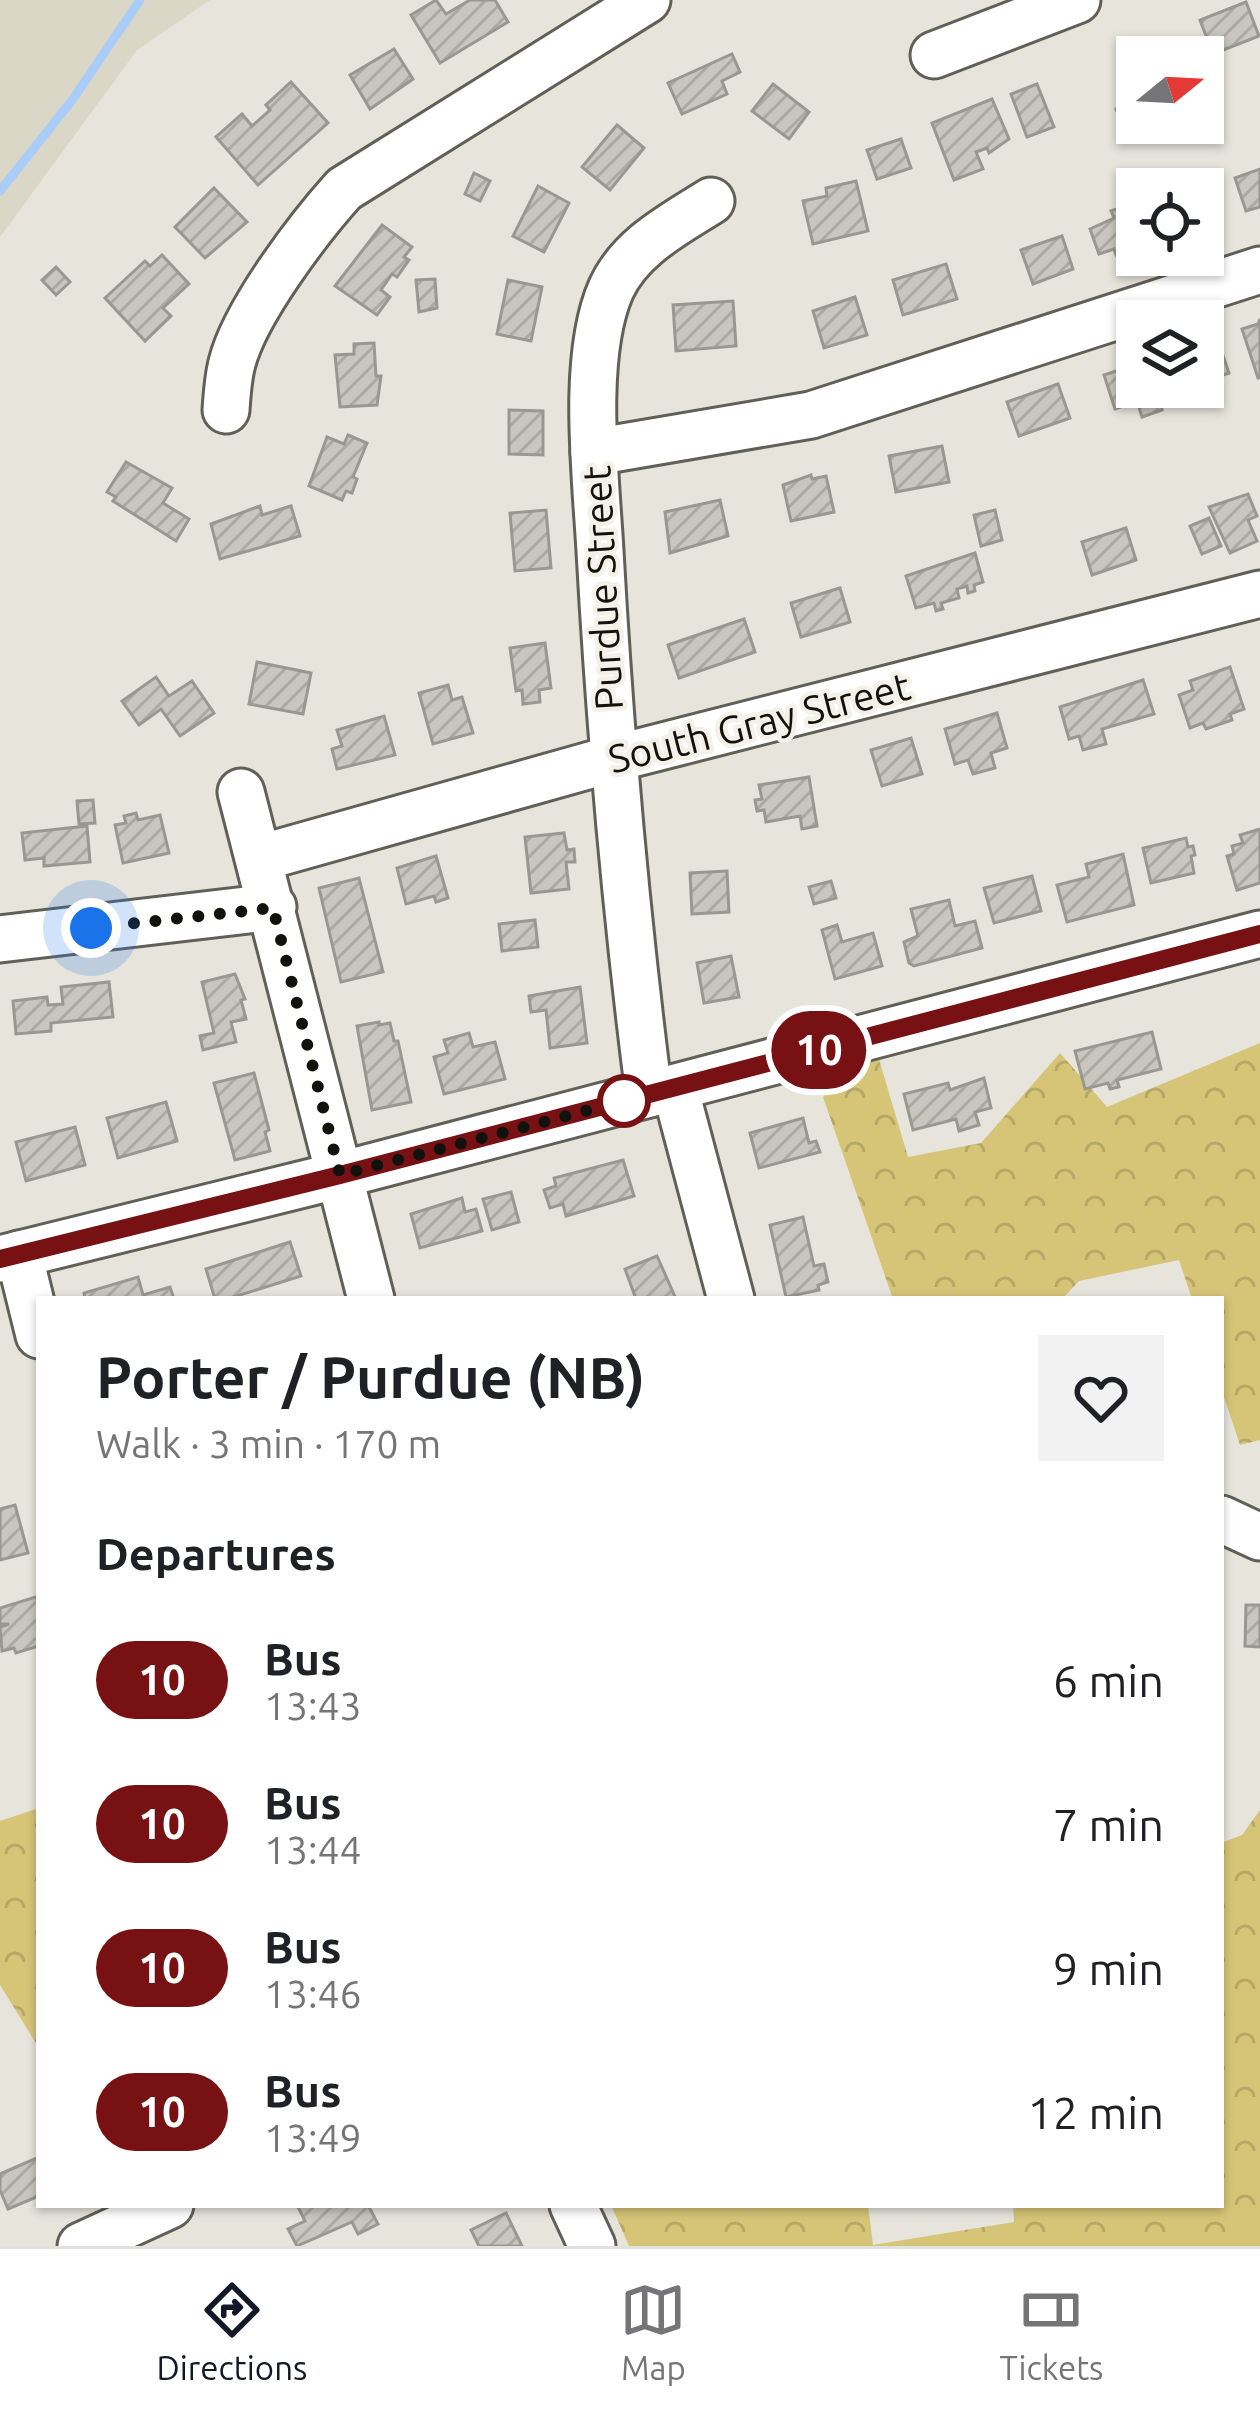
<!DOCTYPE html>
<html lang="en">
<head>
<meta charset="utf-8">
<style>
	body { margin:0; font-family:Ubuntu,sans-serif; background:#f2f2f2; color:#202124; height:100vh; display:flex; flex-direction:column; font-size:45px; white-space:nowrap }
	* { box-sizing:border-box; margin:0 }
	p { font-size:39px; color:#757577 }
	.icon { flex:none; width:66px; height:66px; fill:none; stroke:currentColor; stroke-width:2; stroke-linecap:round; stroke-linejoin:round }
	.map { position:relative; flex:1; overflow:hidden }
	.drawer { position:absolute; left:36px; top:1296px; width:1188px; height:912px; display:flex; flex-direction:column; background:#fff; border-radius:0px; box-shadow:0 3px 9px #0004 }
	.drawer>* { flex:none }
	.badge { padding:0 24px; border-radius:39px; font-size:42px; line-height:78px }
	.needle { width:78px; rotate:72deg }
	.fabs { position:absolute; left:1116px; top:36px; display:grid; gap:24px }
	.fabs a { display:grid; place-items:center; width:108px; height:108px; border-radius:0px; background:#fff; box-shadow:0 3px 9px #0004; font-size:60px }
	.you { position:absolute; width:60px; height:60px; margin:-30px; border:9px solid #fff; border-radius:50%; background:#1a73e8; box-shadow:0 0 0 18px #1a73e833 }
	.map>.badge { position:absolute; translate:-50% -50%; box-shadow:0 0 0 6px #fff }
	h2 { padding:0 60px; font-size:45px; line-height:108px }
	.round { display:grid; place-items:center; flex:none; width:126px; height:126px; border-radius:0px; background:#f2f2f2 }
	.overview { display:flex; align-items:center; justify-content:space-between; height:204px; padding:0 60px }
	h1 { font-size:57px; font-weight:600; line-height:90px }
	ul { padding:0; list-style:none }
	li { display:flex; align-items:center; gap:36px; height:144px; padding:0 60px }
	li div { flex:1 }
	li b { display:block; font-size:45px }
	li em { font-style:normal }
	li .badge { min-width:132px; font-weight:700; text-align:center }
	.menu { display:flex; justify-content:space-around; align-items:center; height:168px; border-top:3px solid #e0e0e0; background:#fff; font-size:33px; color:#757577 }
	.menu a { display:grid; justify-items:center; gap:6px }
	.menu .on { color:#111827 }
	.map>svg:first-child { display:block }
	.built { fill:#dbd7c7 }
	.forest { fill:url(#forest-crowns) }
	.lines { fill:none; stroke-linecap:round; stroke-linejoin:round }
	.stream { stroke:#a9cdf8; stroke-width:9 }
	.building { fill:url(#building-hatch); stroke:#999890; stroke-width:3 }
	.minor-casing { stroke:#616058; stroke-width:51 }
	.minor { stroke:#fff; stroke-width:45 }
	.line-casing { stroke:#fff; stroke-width:27 }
	.line { stroke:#771113; stroke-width:18 }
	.walk { stroke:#11110e; stroke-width:12; stroke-dasharray:0 21.6 }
	.stop-dot { fill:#fff; stroke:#771113; stroke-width:6 }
	.labels { text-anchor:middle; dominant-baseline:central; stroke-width:9; stroke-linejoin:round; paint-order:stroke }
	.street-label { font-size:39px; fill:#11110e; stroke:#f3f1e8 }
</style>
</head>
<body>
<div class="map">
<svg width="1260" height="2246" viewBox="0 0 1260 2246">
	<defs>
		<pattern id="forest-crowns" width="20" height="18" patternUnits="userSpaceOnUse" patternTransform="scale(3)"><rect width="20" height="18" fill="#d6c577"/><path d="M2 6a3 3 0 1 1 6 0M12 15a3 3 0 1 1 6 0" fill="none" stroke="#b7a866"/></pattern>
		<pattern id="building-hatch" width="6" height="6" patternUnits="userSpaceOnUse" patternTransform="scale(3)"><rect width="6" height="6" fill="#c8c6be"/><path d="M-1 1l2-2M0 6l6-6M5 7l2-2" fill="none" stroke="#aba9a2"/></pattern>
	</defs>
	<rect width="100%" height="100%" fill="#e6e4db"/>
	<path class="built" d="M0 0H210L137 50 0 237Z"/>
	<g class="forest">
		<path d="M1260 1043V1440L1240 1445 1221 1388V1299H1192L1179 1260 1079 1281 1062 1299H893L823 1097 878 1056 908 1157 981 1143 1060 1053 1107 1107Z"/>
		<path d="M39 1808V2048L0 1985V1821Z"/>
		<path d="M1260 1810V2246H629L611 2205H868L873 2245 1014 2222 1013 2205H1221V1843L1242 1835Z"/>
	</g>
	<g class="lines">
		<path class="stream" d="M0 191 73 99 140 0"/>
	</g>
	<g class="building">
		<path d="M436 0 446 14 470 0H495L508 22 440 63 411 15Z"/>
		<path d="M1246 2 1259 36 1213 54 1200 20Z"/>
		<path d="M394 49 413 79 370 109 350 75Z"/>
		<path d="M732 54 740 72 722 81 727 94 682 114 668 83Z"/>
		<path d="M291 82 328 123 258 185 216 137 242 114 252 126 270 110 266 105Z"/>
		<path d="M773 84 809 112 789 139 752 111Z"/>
		<path d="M1037 84 1054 127 1027 137 1011 94Z"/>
		<path d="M992 99 1009 139 989 153 987 148 976 152 983 169 954 180 932 123Z"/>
		<path d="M1137 101V123H1155L1157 129 1140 135 1135 122 1123 126 1116 109Z"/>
		<path d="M617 125 644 148 610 190 582 167Z"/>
		<path d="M901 139 911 168 877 179 867 150Z"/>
		<path d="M1260 169V207L1246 211 1235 178Z"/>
		<path d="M474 173 490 181 480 201 465 194Z"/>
		<path d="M856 181 868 231 813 244 803 201 827 196 826 188Z"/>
		<path d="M538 186 569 203 544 252 513 236Z"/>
		<path d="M214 188 247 222 205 258 175 227Z"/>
		<path d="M1125 206 1128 214 1137 211V251L1136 248 1116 255 1114 249 1099 254 1090 229 1114 218 1111 211Z"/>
		<path d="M382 225 412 247 404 257 409 260 397 277 392 274 381 290 390 297 377 315 335 286Z"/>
		<path d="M1062 236 1073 269 1033 284 1021 250Z"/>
		<path d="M162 255 189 284 163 308 171 316 145 341 105 298 145 261 150 266Z"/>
		<path d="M946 264 957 299 903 315 893 280Z"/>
		<path d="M56 267 70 282 56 295 42 280Z"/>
		<path d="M435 279 437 308 419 312 416 280Z"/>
		<path d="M508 280 542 287 531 341 497 334Z"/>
		<path d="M855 297 867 335 824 348 813 311Z"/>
		<path d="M733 301 736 346 676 351 673 305Z"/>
		<path d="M1260 319V377L1258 378 1242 329 1258 324Z"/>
		<path d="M1217 338 1229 373 1203 382V342Z"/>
		<path d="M374 343 376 376H381L377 405 340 407 335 355 354 354V344Z"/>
		<path d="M1137 364V387L1162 390 1166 403 1161 405 1162 410 1142 417 1137 401 1115 409 1104 375Z"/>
		<path d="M1058 384 1070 418 1019 436 1007 402Z"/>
		<path d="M509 410 543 411V455L509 454Z"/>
		<path d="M348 435 367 443 353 477 357 479 352 493 346 491 342 500 309 486 327 437 344 444Z"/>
		<path d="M942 446 949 482 896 492 889 456Z"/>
		<path d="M126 462 172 488 163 503 189 519 176 541 113 501 116 497 107 492Z"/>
		<path d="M811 475 812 479 826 476 834 512 791 521 783 485Z"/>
		<path d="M1248 494 1257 516 1248 520 1257 541 1230 553 1209 507Z"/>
		<path d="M720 500 728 536 670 553 665 512Z"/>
		<path d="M260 506 262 515 291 506 300 536 220 559 211 524Z"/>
		<path d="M546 510 551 568 515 571 510 513Z"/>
		<path d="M995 510 1002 540 981 546 974 515Z"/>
		<path d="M1209 518 1221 546 1202 554 1190 526Z"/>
		<path d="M1126 528 1136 560 1092 575 1082 542Z"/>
		<path d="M975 553 983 582 974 585 975 591 968 593 967 586 957 589 959 598 941 603 943 609 936 611 934 603 916 608 906 576Z"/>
		<path d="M840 588 850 622 801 637 791 603Z"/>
		<path d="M744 619 755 652 679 678 668 645Z"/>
		<path d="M545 643 551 688 539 690 540 702 523 704 522 690 516 691 510 648Z"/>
		<path d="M257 662 311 673 303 714 249 704Z"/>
		<path d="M1230 667 1244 709 1230 714 1232 720 1206 729 1203 723 1190 728 1179 695 1193 690 1190 681Z"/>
		<path d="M156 677 169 696 192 681 214 713 180 736 161 709 139 725 122 701Z"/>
		<path d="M1143 680 1154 714 1102 729 1106 744 1083 750 1079 736 1069 739 1060 707Z"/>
		<path d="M448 685 452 700 462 697 473 733 433 744 419 693Z"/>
		<path d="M997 713 1007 748 991 753 995 768 973 774 968 760 955 764 945 729Z"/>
		<path d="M384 716 395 755 337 769 332 749 342 746 337 730Z"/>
		<path d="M911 738 922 774 882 786 871 750Z"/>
		<path d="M809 777 817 826 802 829 800 816 766 822 764 810 757 811 755 800 762 799 759 785Z"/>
		<path d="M93 800 95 823 79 824 77 801Z"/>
		<path d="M136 813 138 820 160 815 169 853 123 863 115 825 126 823 124 816Z"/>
		<path d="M87 826 90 862 44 866V858L25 860 22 833Z"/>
		<path d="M1260 829V883L1237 890 1227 856 1234 854 1232 846 1243 843 1240 835Z"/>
		<path d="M564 833 567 850 574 849 575 862H566L569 889 531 893 525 837Z"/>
		<path d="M1186 838 1188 847 1193 846 1195 855 1191 856 1194 873 1151 883 1143 848Z"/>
		<path d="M1123 854 1134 905 1067 922 1057 885 1089 877 1086 864Z"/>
		<path d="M436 856 448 898 436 902 434 896 406 904 397 868Z"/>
		<path d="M727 871 729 912 692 914 690 873Z"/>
		<path d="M1032 876 1041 911 994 923 984 888Z"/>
		<path d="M359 878 383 972 341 982 319 888Z"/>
		<path d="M831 881 836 898 814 904 809 887Z"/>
		<path d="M949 900 955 926 975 921 982 948 914 966 909 963 904 942 918 936 911 909Z"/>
		<path d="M535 920 538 947 502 951 499 924Z"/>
		<path d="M837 925 842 942 873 933 882 966 835 979 822 930Z"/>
		<path d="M731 956 739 997 704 1003 697 963Z"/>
		<path d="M235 974 245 999 241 1000 246 1019 231 1022 236 1042 203 1050 200 1036 214 1033 202 982Z"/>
		<path d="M109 982 113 1017 51 1023V1031L16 1034 13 1001 47 997 48 1005 63 1004 61 987Z"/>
		<path d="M580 987 587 1043 550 1048 546 1010 531 1012 529 996Z"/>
		<path d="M379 1022V1025L390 1023 394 1041H398L411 1102 372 1110 357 1026Z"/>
		<path d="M1152 1032 1161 1069 1117 1080 1119 1087 1110 1089 1108 1083 1085 1089 1075 1051Z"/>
		<path d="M469 1033 473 1047 495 1042 505 1079 444 1094 434 1057 448 1053 444 1040Z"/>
		<path d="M254 1073 269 1130 265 1132 270 1151 235 1160 214 1083Z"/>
		<path d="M984 1078 991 1108 975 1112 979 1125 959 1131 956 1119 913 1130 904 1094 948 1083 950 1090Z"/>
		<path d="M166 1102 177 1141 118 1158 107 1118Z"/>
		<path d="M803 1118 809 1143 816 1141 820 1152 759 1168 750 1133Z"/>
		<path d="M75 1127 85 1165 26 1181 16 1142Z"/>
		<path d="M623 1160 634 1196 566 1216 563 1204 550 1208 544 1190 556 1186 554 1178Z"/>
		<path d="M511 1192 519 1222 492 1230 483 1199Z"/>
		<path d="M462 1198 465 1212 476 1209 482 1231 420 1248 411 1214Z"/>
		<path d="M803 1217 814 1266 824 1264 828 1282 818 1285 819 1290 786 1297 770 1225Z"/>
		<path d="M290 1242 301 1276 227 1299H215L206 1269Z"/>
		<path d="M657 1256 676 1299H636L625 1269Z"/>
		<path d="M138 1277 143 1295 170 1287 174 1299H85L84 1293Z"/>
		<path d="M15 1505 28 1553 0 1560V1509Z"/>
		<path d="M39 1596V1646L16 1653 14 1648 2 1651 0 1627 9 1624H0V1608Z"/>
		<path d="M1246 1605H1260V1647L1245 1646Z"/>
		<path d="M39 2157V2196L8 2209 0 2190V2174Z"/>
		<path d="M297 2205H368L378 2224 358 2234 352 2222 297 2246 288 2229 305 2221Z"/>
		<path d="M506 2213 522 2246H479L471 2230Z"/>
	</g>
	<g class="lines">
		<defs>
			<g id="minor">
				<path d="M934 55 1077 0"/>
				<path d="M226 410C227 395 228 378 232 363 245 312 308 229 344 189L647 0"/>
				<path d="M594 452 811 415 1260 270"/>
				<path d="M241 792 371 1299"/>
				<path d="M260 858 612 759 1260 594"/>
				<path d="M0 939 273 907"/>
				<path d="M675 1088 731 1299"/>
				<path d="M649 1094C626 914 610 733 600 551 596 478 581 357 611 289 630 247 673 225 711 201"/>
				<path d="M19 1254 39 1335"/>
				<path d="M0 1259 340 1175 1260 934"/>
				<path d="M1221 1519 1260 1537"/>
				<path d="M573 2205 592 2246"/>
				<path d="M81 2246 170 2205"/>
			</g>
		</defs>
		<use href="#minor" class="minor-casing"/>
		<use href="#minor" class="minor"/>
	</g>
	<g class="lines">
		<defs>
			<path id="line" d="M0 1259 340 1175 1260 934"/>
		</defs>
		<use href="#line" class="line-casing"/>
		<use href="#line" class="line"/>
		<path class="walk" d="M91 928 273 908 340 1175 624 1101"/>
	</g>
	<circle class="stop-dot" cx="624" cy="1101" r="24"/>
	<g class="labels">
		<g class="street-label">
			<text transform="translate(602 588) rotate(-93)">Purdue Street</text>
			<text transform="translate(759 722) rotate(-14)">South Gray Street</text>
		</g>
	</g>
</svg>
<div class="fabs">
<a><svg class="needle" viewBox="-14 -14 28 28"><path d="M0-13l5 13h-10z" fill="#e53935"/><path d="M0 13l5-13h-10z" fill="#757577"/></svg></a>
<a><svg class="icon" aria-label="locate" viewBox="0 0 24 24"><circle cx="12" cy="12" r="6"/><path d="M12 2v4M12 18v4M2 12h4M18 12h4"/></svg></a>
<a><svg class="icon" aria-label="layers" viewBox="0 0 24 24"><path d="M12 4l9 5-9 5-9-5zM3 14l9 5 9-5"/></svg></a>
</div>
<div class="you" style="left:91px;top:928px"></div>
<b class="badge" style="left:819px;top:1050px;background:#771113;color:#fff">10</b>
<section class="drawer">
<div class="overview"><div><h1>Porter / Purdue (NB)</h1><p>Walk · 3 min · 170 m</p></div><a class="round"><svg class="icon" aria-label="heart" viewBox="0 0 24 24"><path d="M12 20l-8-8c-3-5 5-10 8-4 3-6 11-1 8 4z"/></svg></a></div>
<h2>Departures</h2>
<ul>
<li><span class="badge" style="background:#771113;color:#fff">10</span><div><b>Bus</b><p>13:43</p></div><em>6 min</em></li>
<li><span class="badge" style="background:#771113;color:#fff">10</span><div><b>Bus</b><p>13:44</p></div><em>7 min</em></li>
<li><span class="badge" style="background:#771113;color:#fff">10</span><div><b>Bus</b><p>13:46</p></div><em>9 min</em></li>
<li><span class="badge" style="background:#771113;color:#fff">10</span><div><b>Bus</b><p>13:49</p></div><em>12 min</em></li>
</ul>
</section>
</div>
<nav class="menu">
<a class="on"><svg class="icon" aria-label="directions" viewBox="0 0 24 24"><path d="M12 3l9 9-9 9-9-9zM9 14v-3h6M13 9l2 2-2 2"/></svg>Directions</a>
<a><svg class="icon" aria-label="map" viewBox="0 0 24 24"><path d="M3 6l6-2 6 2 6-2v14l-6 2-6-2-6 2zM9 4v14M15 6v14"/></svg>Map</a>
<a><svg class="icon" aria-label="tickets" viewBox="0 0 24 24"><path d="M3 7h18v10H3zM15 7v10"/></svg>Tickets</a>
</nav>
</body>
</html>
